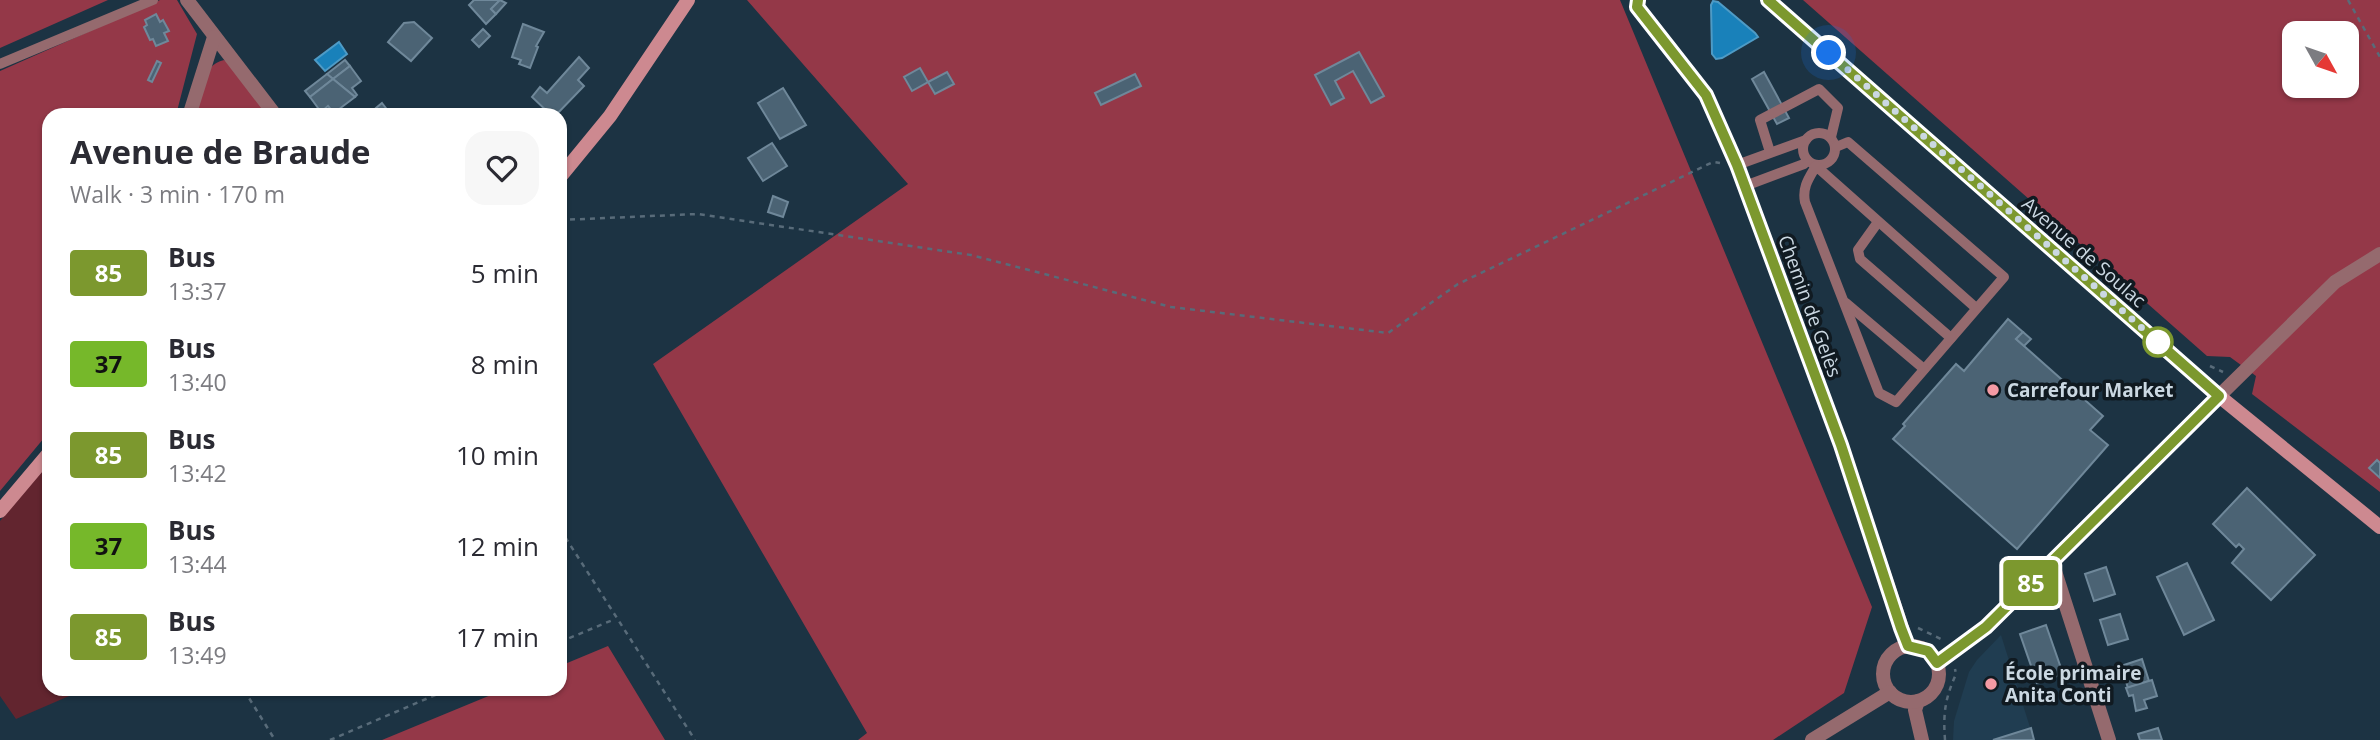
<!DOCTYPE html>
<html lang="en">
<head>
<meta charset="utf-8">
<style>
	body { margin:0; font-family:"Open Sans",sans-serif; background:#f7f7f7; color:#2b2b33; height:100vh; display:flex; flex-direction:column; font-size:26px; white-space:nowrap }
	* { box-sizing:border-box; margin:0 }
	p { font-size:23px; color:#7c7c81 }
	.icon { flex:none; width:38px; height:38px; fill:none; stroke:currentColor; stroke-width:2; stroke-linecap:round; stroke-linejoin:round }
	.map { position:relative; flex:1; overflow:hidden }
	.drawer { position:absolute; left:42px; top:108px; width:525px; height:588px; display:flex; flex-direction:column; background:#fff; border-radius:21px; box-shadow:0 2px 5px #0004 }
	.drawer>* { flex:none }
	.badge { padding:0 14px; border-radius:5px; font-size:24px; line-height:46px }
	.needle { width:46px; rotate:130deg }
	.controls { position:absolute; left:2282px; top:21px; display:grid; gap:14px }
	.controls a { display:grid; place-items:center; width:77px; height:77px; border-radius:14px; background:#fff; box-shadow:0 2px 5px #0004; font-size:35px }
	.you { position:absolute; width:35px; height:35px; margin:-18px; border:5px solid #fff; border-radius:50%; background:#1a73e8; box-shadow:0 0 0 10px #1a73e833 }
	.map>.badge { position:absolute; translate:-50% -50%; box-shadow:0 0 0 4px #fff }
	.round { display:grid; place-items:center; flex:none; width:74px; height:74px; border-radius:21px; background:#f7f7f7 }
	.overview { display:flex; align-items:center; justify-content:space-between; height:119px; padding:0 28px }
	h1 { font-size:33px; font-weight:700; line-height:52px }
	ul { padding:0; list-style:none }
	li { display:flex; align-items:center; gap:21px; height:91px; padding:0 28px }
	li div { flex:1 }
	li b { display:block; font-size:26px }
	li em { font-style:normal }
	li .badge { min-width:77px; font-weight:700; text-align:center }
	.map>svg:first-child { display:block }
	.built { fill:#203d51 }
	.green { fill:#62252f }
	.forest { fill:#943848; fill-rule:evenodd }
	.water { fill:#1981ba; stroke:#4e9bc6; stroke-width:2 }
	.building { fill:#4b6374; stroke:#6f889a; stroke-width:2 }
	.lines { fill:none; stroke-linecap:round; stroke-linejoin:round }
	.path { stroke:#586b79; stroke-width:2.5; stroke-dasharray:5 5; stroke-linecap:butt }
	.service { stroke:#956a6e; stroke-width:10 }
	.minor { stroke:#956a6e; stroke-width:14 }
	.tertiary { stroke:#956a6e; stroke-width:14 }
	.secondary { stroke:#cd8990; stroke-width:14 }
	.line-casing { stroke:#fff; stroke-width:16 }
	.line { stroke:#7c982e; stroke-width:10 }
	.walk { stroke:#cbd8e2; stroke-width:7; stroke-dasharray:0 12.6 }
	.stop-dot { fill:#fff; stroke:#7c982e; stroke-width:3.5 }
	.poi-dot { fill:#f49aa4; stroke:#101a21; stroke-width:2.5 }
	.labels { text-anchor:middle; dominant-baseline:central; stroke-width:7; stroke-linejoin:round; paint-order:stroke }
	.street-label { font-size:19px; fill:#cbd8e2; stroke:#101a21 }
	.poi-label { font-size:19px; font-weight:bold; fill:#cbd8e2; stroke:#101a21; text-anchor:start }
</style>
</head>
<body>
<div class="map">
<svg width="2380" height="740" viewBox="0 0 2380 740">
	<rect width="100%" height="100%" fill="#1c3343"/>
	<path class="built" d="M2001 635 2034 740H1953L1954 721 1969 672 1977 660Z"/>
	<path class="green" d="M49 463V690H83L16 719 0 696V521Z"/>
	<g class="forest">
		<path d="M0 0H108L0 48Z"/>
		<path d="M160 0H177L197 34 176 115 49 116V432L0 491V71Z"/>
		<path d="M747 0H1620L1872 607 1844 693 1773 740H858L867 733 653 364 908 184Z"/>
		<path d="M1803 0H2380V492L2252 394 2256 376 2230 357 2207 356ZM2294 33H2347V86H2294Z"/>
		<path d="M224 60 232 65 271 116H193C199 96 201 65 224 60Z"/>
		<path d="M608 646 665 740H382L503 690H560V666Z"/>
	</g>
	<g class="water">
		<path d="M1713 1 1718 2 1755 33 1758 37 1722 58 1716 59 1712 54 1711 5Z"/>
		<path d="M339 42 347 54 325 71 315 60Z"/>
	</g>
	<g class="building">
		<path d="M474 0H500L491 9 496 14 486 24 469 5Z"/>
		<path d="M500 0 506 3 496 14 491 9Z"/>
		<path d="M156 14 160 22 163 20 169 31 164 33 168 41 156 46 153 39 150 40 144 27 147 25 145 20Z"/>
		<path d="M414 22 432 38 411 61 388 42 404 23Z"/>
		<path d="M523 24 544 32 536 46 538 47 530 68 519 64 521 60 512 57Z"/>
		<path d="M483 29 490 36 479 47 472 40Z"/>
		<path d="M1359 52 1384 96 1371 103 1353 71 1335 81 1344 98 1331 105 1315 75Z"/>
		<path d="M579 57 589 68 578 80 584 86 555 116H552L532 97 540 87 547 93Z"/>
		<path d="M345 60 350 66 333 79 327 74Z"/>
		<path d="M157 61 161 63 152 82 148 80Z"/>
		<path d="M350 66 361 81 352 88 357 95 355 97 333 79Z"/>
		<path d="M920 68 928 82 912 91 904 77Z"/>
		<path d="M947 72 954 84 935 94 928 82Z"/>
		<path d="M1764 72 1789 118 1777 124 1752 79Z"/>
		<path d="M327 74 333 79 310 97 305 91Z"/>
		<path d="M1135 74 1141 86 1101 105 1095 93Z"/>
		<path d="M333 79 355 97 334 113 328 106 321 112 310 97Z"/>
		<path d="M783 88 806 125 780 139 758 103Z"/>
		<path d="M382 103 392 116H382L376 108Z"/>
		<path d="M772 143 787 166 763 181 748 158Z"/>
		<path d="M773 196 788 202 783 217 768 212Z"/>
		<path d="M2008 319 2023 332 2016 339 2103 416 2090 430 2108 445 2017 549 1893 439 1905 426 1903 424 1956 364 1964 371Z"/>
		<path d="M2023 332 2031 339 2024 346 2016 339Z"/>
		<path d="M2377 460 2380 463V478L2369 468Z"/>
		<path d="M2247 488 2315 555 2271 600 2232 563 2244 549 2239 544 2236 547 2213 524Z"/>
		<path d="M2187 563 2214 620 2184 635 2157 577Z"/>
		<path d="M2106 567 2115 594 2094 601 2085 574Z"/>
		<path d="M2120 614 2128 639 2108 645 2100 620Z"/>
		<path d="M2046 625 2063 674 2037 683 2020 634Z"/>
		<path d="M2142 659 2149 681 2128 688 2121 666Z"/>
		<path d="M2152 680 2157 696 2144 700 2147 708 2136 711 2133 695 2129 696 2126 688Z"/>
		<path d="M2031 728 2034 740H1993Z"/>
		<path d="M2158 728 2162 740H2140L2138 734Z"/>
	</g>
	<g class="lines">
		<g class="path">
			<path d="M2348 0 2380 57"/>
			<path d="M560 220 698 214 971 255 1171 307 1388 333 1458 284 1713 162 1720 163"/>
			<path d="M2210 366 2223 372"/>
			<path d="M560 529 695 740"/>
			<path d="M1918 628 1943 640"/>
			<path d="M560 642 615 619"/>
			<path d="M244 690 275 740"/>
			<path d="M330 740 447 690"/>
			<path d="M1945 740C1943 713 1945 699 1956 674L1955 669"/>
		</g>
		<g class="service">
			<path d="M0 64 153 0"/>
			<circle cx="1819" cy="149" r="16"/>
			<path d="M1836 147 1848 142 2004 277 1896 402 1879 393 1805 202C1802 187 1809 178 1816 166L1976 308"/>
			<path d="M1770 152 1760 120 1819 89 1838 108 1831 137"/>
			<path d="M1737 165 1806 140"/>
			<path d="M1745 186 1804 164 1807 160"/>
			<path d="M1878 222 1858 250 1860 259 1951 338"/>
			<path d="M1846 303 1924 369"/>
		</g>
		<g class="minor">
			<path d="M187 0 276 116"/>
			<path d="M1638 0 1637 7 1706 95 1737 165 1841 445 1908 646"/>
			<path d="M189 116 214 37"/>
			<path d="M2219 396 2335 282 2380 254"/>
			<path d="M2052 562 2109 740"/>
			<path d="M1918 701 1915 710 1922 740"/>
		</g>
		<g class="tertiary">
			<circle cx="1911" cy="674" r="28"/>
			<path d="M1937 663 1986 627 2219 396"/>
			<path d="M1812 740 1890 692"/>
		</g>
		<g class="secondary">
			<path d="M1768 0 2219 396 2380 527"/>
			<path d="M560 177 610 116 688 0"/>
			<path d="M0 511 49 453"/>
		</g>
	</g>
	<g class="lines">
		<defs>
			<path id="line" d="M1638 0 1637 7 1706 95 1737 165 1841 445 1901 628 1908 646 1928 651 1937 663 1986 627 2219 396 1768 0"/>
		</defs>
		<use href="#line" class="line-casing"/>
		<use href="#line" class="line"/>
		<path class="walk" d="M1829 53 2158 342"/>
	</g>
	<circle class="stop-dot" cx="2158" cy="342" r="14"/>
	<g class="poi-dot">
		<circle cx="1993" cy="390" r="7"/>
		<circle cx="1991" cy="684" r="7"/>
	</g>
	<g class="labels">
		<g class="street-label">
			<text transform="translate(2084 252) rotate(41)">Avenue de Soulac</text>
			<text transform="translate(1810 306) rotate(70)">Chemin de Gelès</text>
		</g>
		<g class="poi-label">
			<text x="2007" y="390">Carrefour Market</text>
			<text x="2005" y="673">École primaire<tspan x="2005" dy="22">Anita Conti</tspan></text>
		</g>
	</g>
</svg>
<div class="controls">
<a><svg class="needle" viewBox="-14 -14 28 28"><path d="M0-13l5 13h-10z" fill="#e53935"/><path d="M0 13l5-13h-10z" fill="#7c7c81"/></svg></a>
</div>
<div class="you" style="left:1829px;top:53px"></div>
<b class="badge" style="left:2031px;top:583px;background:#7c982e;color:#fff">85</b>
<section class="drawer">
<div class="overview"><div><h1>Avenue de Braude</h1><p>Walk · 3 min · 170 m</p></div><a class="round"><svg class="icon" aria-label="heart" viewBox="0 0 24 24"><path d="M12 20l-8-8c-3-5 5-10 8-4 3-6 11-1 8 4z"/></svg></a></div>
<ul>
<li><span class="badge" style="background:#7c982e;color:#fff">85</span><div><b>Bus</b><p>13:37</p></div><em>5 min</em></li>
<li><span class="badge" style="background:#76b82a;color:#111">37</span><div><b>Bus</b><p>13:40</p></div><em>8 min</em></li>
<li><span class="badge" style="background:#7c982e;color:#fff">85</span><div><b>Bus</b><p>13:42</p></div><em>10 min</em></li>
<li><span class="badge" style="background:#76b82a;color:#111">37</span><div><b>Bus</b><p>13:44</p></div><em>12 min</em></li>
<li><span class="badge" style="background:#7c982e;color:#fff">85</span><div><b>Bus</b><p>13:49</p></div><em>17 min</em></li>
</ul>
</section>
</div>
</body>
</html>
